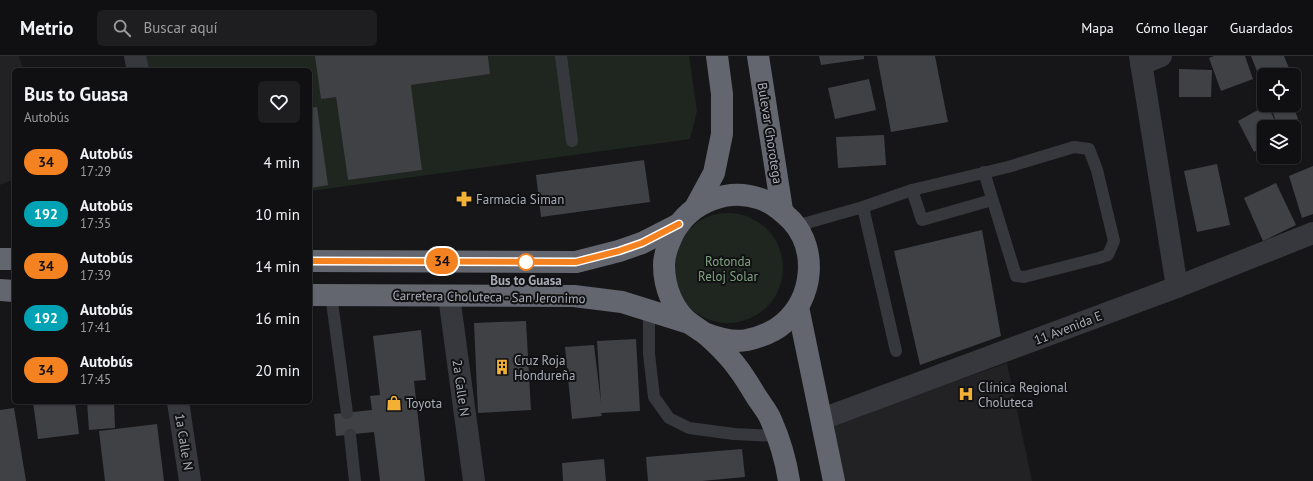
<!DOCTYPE html>
<html lang="es">
<head>
<meta charset="utf-8">
<style>
	body { margin:0; font-family:"PT Sans",sans-serif; background:#1e1e20; color:#f1f3f6; height:100vh; display:flex; flex-direction:column; font-size:15px; white-space:nowrap }
	* { box-sizing:border-box; margin:0 }
	p { font-size:13px; color:#9c9d9f }
	.icon { flex:none; width:22px; height:22px; fill:none; stroke:currentColor; stroke-width:2; stroke-linecap:round; stroke-linejoin:round }
	.map { position:relative; flex:1; overflow:hidden }
	.panel { position:absolute; left:12px; top:12px; width:300px; height:336px; display:flex; flex-direction:column; background:#101012; border-radius:6px; box-shadow:0 1px 3px #0004,0 0 0 1px #303032 }
	.panel>* { flex:none }
	.badge { padding:0 8px; border-radius:13px; font-size:14px; line-height:26px }
	.tools { position:absolute; left:1257px; top:12px; display:grid; gap:8px }
	.tools a { display:grid; place-items:center; width:44px; height:44px; border-radius:6px; background:#101012; box-shadow:0 1px 3px #0004,0 0 0 1px #303032; font-size:20px }
	.map>.badge { position:absolute; translate:-50% -50%; box-shadow:0 0 0 2px #fff }
	.round { display:grid; place-items:center; flex:none; width:42px; height:42px; border-radius:6px; background:#1e1e20 }
	.summary { display:flex; align-items:center; justify-content:space-between; height:68px; padding:0 12px }
	h1 { font-size:19px; font-weight:800; line-height:30px }
	ul { padding:0; list-style:none }
	li { display:flex; align-items:center; gap:12px; height:52px; padding:0 12px }
	li div { flex:1 }
	li b { display:block; font-size:15px }
	li em { font-style:normal }
	li .badge { min-width:44px; font-weight:700; text-align:center }
	header { display:flex; align-items:center; gap:24px; box-sizing:border-box; height:56px; padding:0 20px; background:#101012; border-bottom:1px solid #303032 }
	header strong { font-size:19px }
	nav { display:flex; gap:22px; margin-inline-start:auto; font-size:14px }
	.search { width:280px; height:36px; background:#1e1e20; display:flex; align-items:center; gap:10px; box-sizing:border-box; padding:0 14px; border-radius:6px; color:#9c9d9f; font-size:15px }
	.map>svg:first-child { display:block }
	.built { fill:#222225 }
	.green { fill:#1e261f }
	.building { fill:#404145 }
	.lines { fill:none; stroke-linecap:round; stroke-linejoin:round }
	.lane { stroke:#37383d; stroke-width:12 }
	.street { stroke:#37383d; stroke-width:22 }
	.highway { stroke:#63666e; stroke-width:22 }
	.line-casing { stroke:#fff; stroke-width:9 }
	.line { stroke:#f58220; stroke-width:6 }
	.stop-dot { fill:#fff; stroke:#f58220; stroke-width:2 }
	.labels { text-anchor:middle; dominant-baseline:central; stroke-width:4; stroke-linejoin:round; paint-order:stroke }
	.street-label { font-size:13px; fill:#a8adb8; stroke:#111113 }
	.poi-label { font-size:13px; fill:#a8adb8; stroke:#111113; text-anchor:start }
	.park-label { font-size:13px; fill:#7fa381; stroke:#111113 }
	.stop-label { font-size:13px; font-weight:bold; fill:#a8adb8; stroke:#111113 }
</style>
</head>
<body>
<header>
<strong>Metrio</strong>
<div class="search"><svg class="icon" aria-label="search" viewBox="0 0 24 24"><circle cx="10" cy="10" r="6"/><path d="M15 15l6 6"/></svg>Buscar aquí</div>
<nav><a>Mapa</a><a>Cómo llegar</a><a>Guardados</a></nav>
</header>
<div class="map">
<svg width="1313" height="425" viewBox="0 0 1313 425">
	<rect width="100%" height="100%" fill="#161618"/>
	<g class="built">
		<path d="M0 0H19L23 14H14V123L0 129Z"/>
		<path d="M1007 307 1032 425H842L831 369Z"/>
	</g>
	<g class="green">
		<path d="M143 0H315L336 41 348 124 422 114 411 29 490 18 488 0H689L697 55 690 83 310 135V14H145Z"/>
		<circle cx="728" cy="212" r="55"/>
	</g>
	<g class="building">
		<path d="M315 0H488L490 18 411 29 422 114 348 124 336 41 321 43Z"/>
		<path d="M819 0H864V3L821 9Z"/>
		<path d="M877 0H935L948 66 891 76Z"/>
		<path d="M1214 0H1245L1253 23 1221 35 1209 2Z"/>
		<path d="M1251 0H1284L1292 19H1264V33Z"/>
		<path d="M1179 13 1212 14 1211 41H1179Z"/>
		<path d="M869 23 876 54 835 63 828 32Z"/>
		<path d="M1267 49 1277 68 1270 49H1293L1298 63 1278 70 1279 71H1264V90L1254 96 1238 65Z"/>
		<path d="M317 51 328 129 310 132V52Z"/>
		<path d="M884 79 886 109 838 112 836 81Z"/>
		<path d="M644 104 650 146 541 161 536 119Z"/>
		<path d="M1217 108 1230 169 1197 176 1184 115Z"/>
		<path d="M1313 110V158L1302 162 1289 120Z"/>
		<path d="M1276 127 1296 169 1263 185 1244 142Z"/>
		<path d="M982 174 1001 280 920 309 894 195Z"/>
		<path d="M526 265 531 354 478 357 474 267Z"/>
		<path d="M421 274 426 324 414 325 425 425H380L374 376 336 380 334 358 372 354 370 340 380 339 373 280Z"/>
		<path d="M636 283 640 355 601 357 602 360 572 363 565 291 594 289 601 347 597 285Z"/>
		<path d="M33 346H75L79 378 38 383Z"/>
		<path d="M87 346H114L115 372 89 374Z"/>
		<path d="M14 352 26 425H0V354Z"/>
		<path d="M157 368 164 425H105L99 375Z"/>
		<path d="M742 393 745 421 702 425H648L646 401Z"/>
		<path d="M604 403 606 425H563L562 407Z"/>
	</g>
	<g class="lines">
		<g class="lane">
			<path d="M561 0 572 85"/>
			<path d="M912 134 922 164 992 144"/>
			<path d="M863 151 896 295"/>
			<path d="M796 170 863 151 912 134 1008 111 1074 91 1089 93 1097 114 1114 185 1108 199 1099 202 1024 221 1016 220 984 116"/>
			<path d="M331 239 347 357"/>
			<path d="M649 253V298L654 341 669 362 689 372 734 378 776 380"/>
			<path d="M350 379 355 425"/>
		</g>
		<g class="street">
			<path d="M135 0 138 14"/>
			<path d="M1140 0 1177 231"/>
			<path d="M1141 8 1161 0"/>
			<path d="M449 240 474 425"/>
			<path d="M178 346 190 425"/>
			<path d="M822 363 1177 231 1313 177"/>
		</g>
		<g class="highway">
			<path d="M758 0 782 154"/>
			<path d="M695 152 714 117 722 78V38L717 0"/>
			<path d="M0 203H14"/>
			<path d="M310 205 576 206 619 195 642 187 679 168"/>
			<path d="M0 234 14 235"/>
			<path d="M310 239 574 240 622 246 689 267"/>
			<path d="M798 251 834 425"/>
			<path d="M704 277C717 282 732 287 747 284 760 281 774 276 784 267 813 242 818 194 792 165 783 156 773 147 761 143 728 131 691 146 674 176 669 186 664 198 664 209 664 231 673 255 691 268 695 271 700 274 704 277 714 285 729 300 737 311 744 320 750 330 756 340 761 348 768 356 771 364 779 382 786 406 789 425"/>
		</g>
	</g>
	<g class="lines">
		<defs>
			<path id="line" d="M310 205 576 206 619 195 642 187 679 168"/>
		</defs>
		<use href="#line" class="line-casing"/>
		<use href="#line" class="line"/>
	</g>
	<defs>
		<symbol id="pharmacy-bare" viewBox="-9 -9 18 18"><path d="M-2-6h4v4h4v4h-4v4h-4v-4h-4v-4h4Z" fill="#f2b134" stroke="#111113" stroke-width="2.5" paint-order="stroke"/></symbol>
		<symbol id="building-bare" viewBox="-9 -9 18 18"><path d="M-4-6H4V6H1V3H-1V6H-4ZM-2.5-4.3h1.7v1.8h-1.7ZM.8-4.3h1.7v1.8H.8ZM-2.5-1h1.7V.8h-1.7ZM.8-1h1.7V.8H.8Z" fill="#f2b134" stroke="#111113" stroke-width="2.5" paint-order="stroke"/></symbol>
		<symbol id="hospital-bare" viewBox="-9 -9 18 18"><path d="M-5-5h3v3.5h4V-5h3V5h-3V1.5h-4V5h-3Z" fill="#f2b134" stroke="#111113" stroke-width="2.5" paint-order="stroke"/></symbol>
		<symbol id="shop-bare" viewBox="-9 -9 18 18"><path d="M-5-2.5h2.3a2.7 3.5 0 0 1 5.4 0H5L5.5 6h-11ZM-1.5-2.5h3a1.5 2.3 0 0 0-3 0Z" fill="#f2b134" stroke="#111113" stroke-width="2.5" paint-order="stroke"/></symbol>
	</defs>
	<g fill-rule="evenodd">
		<use href="#pharmacy-bare" x="453" y="132" width="22" height="22"/>
		<use href="#building-bare" x="491" y="300" width="22" height="22"/>
		<use href="#hospital-bare" x="955" y="327" width="22" height="22"/>
		<use href="#shop-bare" x="383" y="336" width="22" height="22"/>
	</g>
	<circle class="stop-dot" cx="526" cy="206" r="8"/>
	<g class="labels">
		<g class="street-label">
			<text transform="translate(770 77) rotate(81)">Bulevar Chorotega</text>
			<text transform="translate(489 241) rotate(1)">Carretera Choluteca - San Jeronimo</text>
			<text transform="translate(1068 272) rotate(-21)">11 Avenida E</text>
			<text transform="translate(461 332) rotate(82)">2a Calle N</text>
			<text transform="translate(184 386) rotate(81)">1a Calle N</text>
		</g>
		<g class="poi-label">
			<text x="476" y="143">Farmacia Siman</text>
			<text x="514" y="304">Cruz Roja<tspan x="514" dy="15">Hondureña</tspan></text>
			<text x="978" y="331">Clínica Regional<tspan x="978" dy="15">Choluteca</tspan></text>
			<text x="406" y="347">Toyota</text>
		</g>
		<g class="park-label">
			<text x="728" y="205">Rotonda<tspan x="728" dy="15">Reloj Solar</tspan></text>
		</g>
		<g class="stop-label">
			<text x="526" y="224">Bus to Guasa</text>
		</g>
	</g>
</svg>
<div class="tools">
<a><svg class="icon" aria-label="locate" viewBox="0 0 24 24"><circle cx="12" cy="12" r="6"/><path d="M12 2v4M12 18v4M2 12h4M18 12h4"/></svg></a>
<a><svg class="icon" aria-label="layers" viewBox="0 0 24 24"><path d="M12 4l9 5-9 5-9-5zM3 14l9 5 9-5"/></svg></a>
</div>
<b class="badge" style="left:442px;top:205px;background:#f58220;color:#111">34</b>
<section class="panel">
<div class="summary"><div><h1>Bus to Guasa</h1><p>Autobús</p></div><a class="round"><svg class="icon" aria-label="heart" viewBox="0 0 24 24"><path d="M12 20l-8-8c-3-5 5-10 8-4 3-6 11-1 8 4z"/></svg></a></div>
<ul>
<li><span class="badge" style="background:#f58220;color:#111">34</span><div><b>Autobús</b><p>17:29</p></div><em>4 min</em></li>
<li><span class="badge" style="background:#00a3b4;color:#fff">192</span><div><b>Autobús</b><p>17:35</p></div><em>10 min</em></li>
<li><span class="badge" style="background:#f58220;color:#111">34</span><div><b>Autobús</b><p>17:39</p></div><em>14 min</em></li>
<li><span class="badge" style="background:#00a3b4;color:#fff">192</span><div><b>Autobús</b><p>17:41</p></div><em>16 min</em></li>
<li><span class="badge" style="background:#f58220;color:#111">34</span><div><b>Autobús</b><p>17:45</p></div><em>20 min</em></li>
</ul>
</section>
</div>
</body>
</html>
